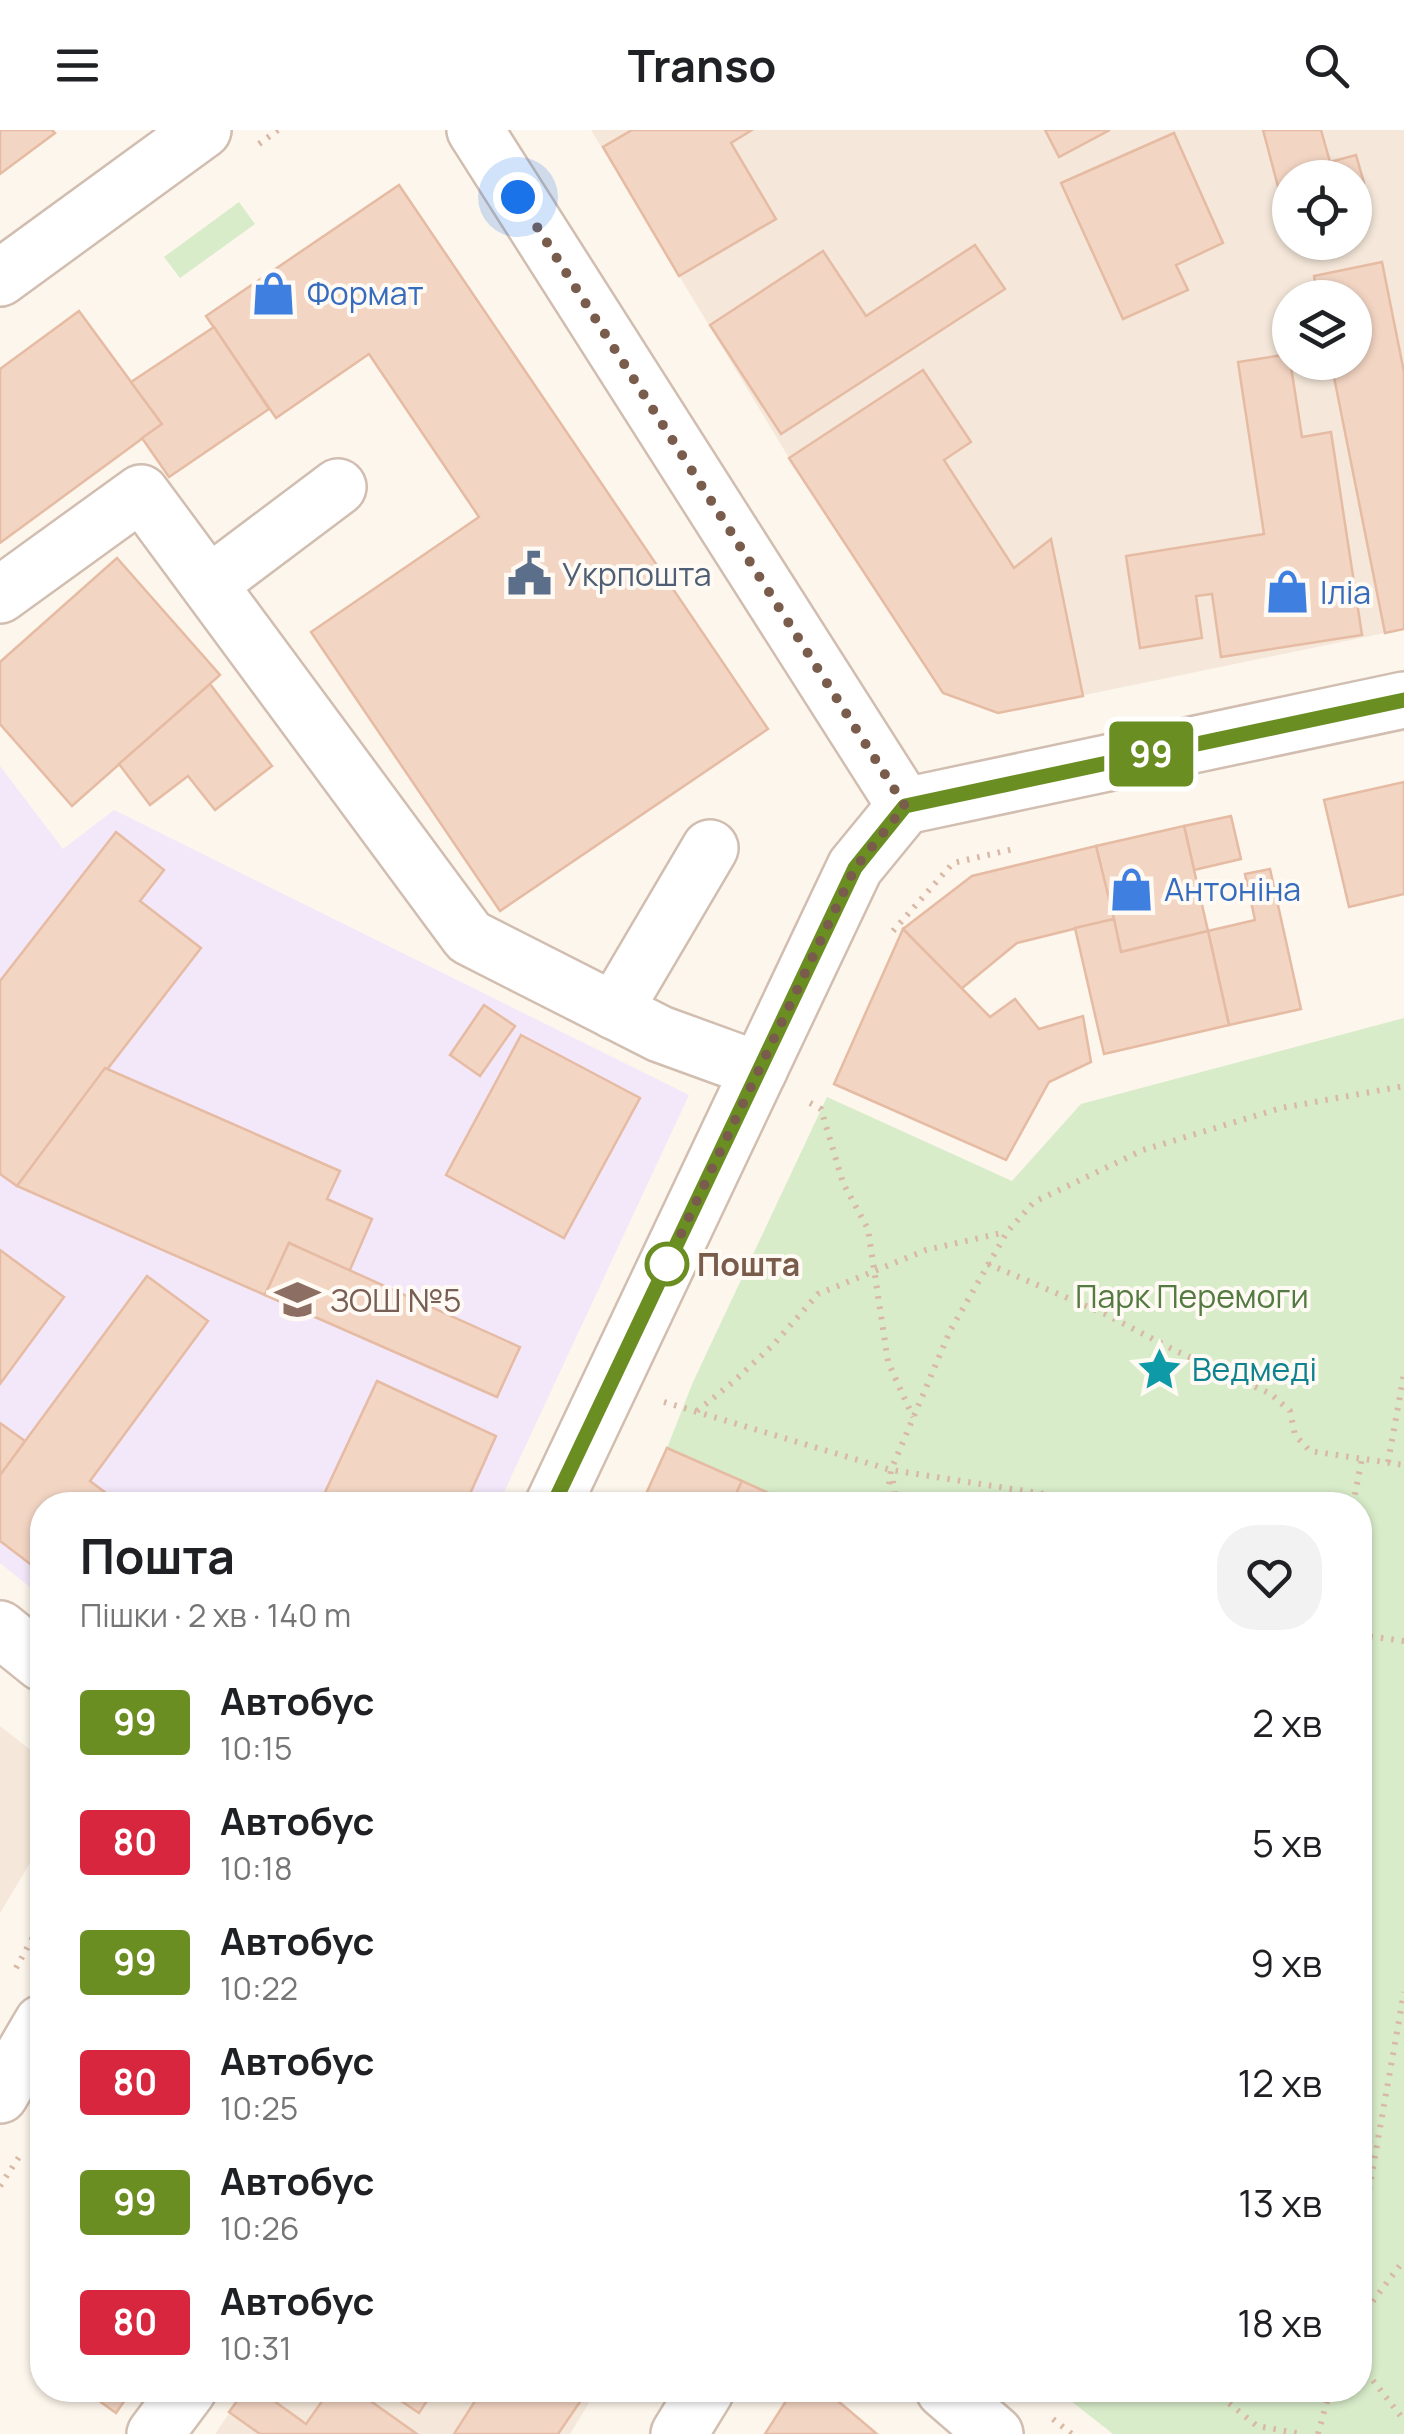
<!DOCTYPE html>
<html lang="uk">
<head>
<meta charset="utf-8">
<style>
	body { margin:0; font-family:Manrope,sans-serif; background:#f2f2f2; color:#202124; height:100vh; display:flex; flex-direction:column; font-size:38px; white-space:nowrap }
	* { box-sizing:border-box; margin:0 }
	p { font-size:32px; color:#757577 }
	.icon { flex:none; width:55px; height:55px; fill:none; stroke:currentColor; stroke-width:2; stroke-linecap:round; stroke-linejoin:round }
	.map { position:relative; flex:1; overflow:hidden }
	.side { position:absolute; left:30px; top:1362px; width:1342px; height:910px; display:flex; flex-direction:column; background:#fff; border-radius:40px; box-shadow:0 2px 8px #0004 }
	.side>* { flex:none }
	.badge { padding:0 20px; border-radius:8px; font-size:35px; line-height:65px }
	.controls { position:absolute; left:1272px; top:30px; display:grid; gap:20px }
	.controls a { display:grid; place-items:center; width:100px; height:100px; border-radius:50%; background:#fff; box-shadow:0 2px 8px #0004; font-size:50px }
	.you { position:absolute; width:50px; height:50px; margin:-25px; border:8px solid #fff; border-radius:50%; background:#1a73e8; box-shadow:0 0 0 15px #1a73e833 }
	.map>.badge { position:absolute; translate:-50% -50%; box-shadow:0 0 0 5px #fff }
	.round { display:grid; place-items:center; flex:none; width:105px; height:105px; border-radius:40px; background:#f2f2f2 }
	.head { display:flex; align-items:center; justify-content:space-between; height:170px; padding:0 50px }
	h1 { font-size:48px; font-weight:700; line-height:75px }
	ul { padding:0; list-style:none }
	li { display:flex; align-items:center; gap:30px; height:120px; padding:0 50px }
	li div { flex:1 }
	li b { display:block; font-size:38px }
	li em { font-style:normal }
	li .badge { min-width:110px; font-weight:700; text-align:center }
	header { display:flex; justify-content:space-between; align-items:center; height:130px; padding:0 50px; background:#fff; font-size:45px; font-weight:700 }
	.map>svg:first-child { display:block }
	.residential { fill:#f5e8da; fill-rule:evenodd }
	.education { fill:#f3e8fa }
	.green { fill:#d8ecc9 }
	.building { fill:#f3d5c3; stroke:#e6bba3; stroke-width:2.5 }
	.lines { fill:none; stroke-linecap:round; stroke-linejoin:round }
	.minor-casing { stroke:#d1beb0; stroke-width:60 }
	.path { stroke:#d9b8a5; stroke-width:6; stroke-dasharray:2.5 8; stroke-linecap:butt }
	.minor { stroke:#fff; stroke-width:55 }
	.line-casing { stroke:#fff; stroke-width:22 }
	.line { stroke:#6b8e23; stroke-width:15 }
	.walk { stroke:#7a5c4d; stroke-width:10; stroke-dasharray:0 18 }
	.stop-dot { fill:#fff; stroke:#6b8e23; stroke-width:5 }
	.labels { text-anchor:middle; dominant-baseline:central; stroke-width:8; stroke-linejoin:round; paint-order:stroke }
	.shop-label { font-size:32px; fill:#366cbe; stroke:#fffaf3; text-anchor:start }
	.service-label { font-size:32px; fill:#4e5e75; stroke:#fffaf3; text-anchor:start }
	.stop-label { font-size:32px; font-weight:bold; fill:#7a5c4d; stroke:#fffaf3; text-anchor:start }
	.park-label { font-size:32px; fill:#537a41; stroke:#fffaf3 }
	.education-label { font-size:32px; fill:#785e54; stroke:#fffaf3; text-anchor:start }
	.culture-label { font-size:32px; fill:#0d838f; stroke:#fffaf3; text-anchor:start }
</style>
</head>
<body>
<header><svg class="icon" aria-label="menu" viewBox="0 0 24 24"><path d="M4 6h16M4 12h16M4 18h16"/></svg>Transo<svg class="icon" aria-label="search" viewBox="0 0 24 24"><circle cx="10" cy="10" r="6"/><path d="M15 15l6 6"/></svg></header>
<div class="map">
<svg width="1404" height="2304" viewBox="0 0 1404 2304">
	<rect width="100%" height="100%" fill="#fdf6ec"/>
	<g class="residential">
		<path d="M591 0H1404V499L998 583 943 563 789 328ZM1290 48H1355V112H1290ZM1290 168H1355V232H1290Z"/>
		<path d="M0 1596 42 1629V1713L0 1783Z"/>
		<path d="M245 2260H597L570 2304H215Z"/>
	</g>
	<path class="education" d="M0 636 63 719 114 680 689 965 498 1375H42V1467L0 1433Z"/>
	<g class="green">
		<path d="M239 72 255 94 180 148 164 127Z"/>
		<path d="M1404 888V2304H1113L1057 2260H1360V1375H795L667 1318 693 1252 827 967 1012 1051 1081 974Z"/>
	</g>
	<g class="building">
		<path d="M0 0H52L55 3 0 44Z"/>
		<path d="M632 0H752L731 13 776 89 679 146 603 17Z"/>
		<path d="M1045 0H1110L1059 27Z"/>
		<path d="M1263 0H1321L1330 32 1356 25 1364 53 1355 56V48H1290V61L1280 64Z"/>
		<path d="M1174 3 1223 113 1176 135 1188 160 1123 189 1061 53Z"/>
		<path d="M399 55 768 599 500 781 311 502 479 387 369 224 276 288 206 186Z"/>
		<path d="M975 115 1005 159 781 304 710 195 823 121 866 186Z"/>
		<path d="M1382 132 1404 242V499L1385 503 1331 232H1355V168H1318L1314 146Z"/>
		<path d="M79 181 162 294 0 413V239Z"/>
		<path d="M214 197 269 279 169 347 142 308 162 294 131 252Z"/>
		<path d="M1289 224 1302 307 1331 302 1362 505 1221 527 1212 464 1196 466 1202 508 1140 518 1126 426 1264 404 1238 232Z"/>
		<path d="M923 240 971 312 944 330 1014 438 1051 409 1083 566 998 583 943 563 789 328Z"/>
		<path d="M117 428 220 545 72 676 0 594V532Z"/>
		<path d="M210 554 272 636 215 680 188 646 150 675 119 634Z"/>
		<path d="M1404 652V764L1349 777 1324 670Z"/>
		<path d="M1231 686 1241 729 1194 740 1184 696Z"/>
		<path d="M1184 696 1208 801 1121 822 1096 716Z"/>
		<path d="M116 702 164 740 140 771 201 818 17 1056 0 1044V851Z"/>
		<path d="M1096 716 1114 789 1017 813 961 859 903 799 972 746Z"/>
		<path d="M1270 739 1301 879 1229 895 1208 801 1255 790 1245 744Z"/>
		<path d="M1114 789 1121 822 1208 801 1229 895 1104 924 1075 798Z"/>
		<path d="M903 799 990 887 1015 869 1039 899 1083 886 1091 932 1049 952 1006 1030 834 954Z"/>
		<path d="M484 875 515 896 480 946 450 925Z"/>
		<path d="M521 905 640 968 564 1108 446 1045Z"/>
		<path d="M105 938 340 1041 327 1069 372 1089 349 1142 289 1113 265 1165 17 1056Z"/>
		<path d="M289 1113 520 1217 497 1267 265 1165Z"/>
		<path d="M0 1120 64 1167 0 1254Z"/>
		<path d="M147 1146 208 1191 90 1351 122 1375H42V1443L0 1411V1345Z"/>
		<path d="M377 1251 496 1306 465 1375H319Z"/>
		<path d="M0 1293 25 1311 0 1345Z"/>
		<path d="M667 1318 742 1351 731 1375H641Z"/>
		<path d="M742 1351 795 1375H731Z"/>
		<path d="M84 2260H132L116 2283Z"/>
		<path d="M245 2260H259L306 2294 330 2260H355L417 2304H260L229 2282Z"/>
		<path d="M385 2260H434L419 2283Z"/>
		<path d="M482 2260H588L558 2304H454Z"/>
		<path d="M793 2260H825L877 2304H765Z"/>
	</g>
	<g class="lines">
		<defs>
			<g id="minor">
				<path d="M475 0 905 676"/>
				<path d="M0 148 203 0"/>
				<path d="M209 454 338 357"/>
				<path d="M0 465 141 363 469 807 660 904 759 940"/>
				<path d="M614 881 710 718"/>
				<path d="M553 1375 855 737 905 676 1404 570"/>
				<path d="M0 1499 42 1533"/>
				<path d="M0 1965 42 1893"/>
				<path d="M944 2260 995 2304"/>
				<path d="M155 2304 188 2260"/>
				<path d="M679 2304 706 2260"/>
			</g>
		</defs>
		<use href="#minor" class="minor-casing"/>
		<g class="path">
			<path d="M259 14 278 0"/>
			<path d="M893 801 953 733 1018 718"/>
			<path d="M810 973 821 979 843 1053 868 1099 888 1232 913 1287"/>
			<path d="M988 1134 1105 1184 1174 1220 1271 1264 1290 1281 1295 1305 1310 1321 1404 1335"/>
			<path d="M664 1272 891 1340 1115 1375"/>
			<path d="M697 1281 733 1252 773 1215 818 1164 926 1120 1006 1102"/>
			<path d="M1388 1332 1404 1244"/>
			<path d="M893 1351 896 1375"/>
			<path d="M886 1375 891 1340 950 1201 1007 1102 1034 1072 1143 1020 1281 978 1404 956"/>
			<path d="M1353 1375 1362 1328"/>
			<path d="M1360 1505 1404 1511"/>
			<path d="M1360 1521 1363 1506"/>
			<path d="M16 1838 42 1791"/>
			<path d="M0 2056 23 2021"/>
			<path d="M1360 2111 1404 1862"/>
			<path d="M1360 2188 1404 2130"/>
			<path d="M1360 2234 1404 2290"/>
			<path d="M873 2260 886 2271"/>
			<path d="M1213 2260 1257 2296 1302 2304"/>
			<path d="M1053 2289 1072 2304"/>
			<path d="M1318 2304 1330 2260"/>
		</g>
		<use href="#minor" class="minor"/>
	</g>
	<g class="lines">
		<defs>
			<path id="line" d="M553 1375 855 738 905 676 1404 570"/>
		</defs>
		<use href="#line" class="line-casing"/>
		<use href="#line" class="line"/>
		<path class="walk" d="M518 67 905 676 855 738 661 1146 667 1134"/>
	</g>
	<defs>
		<symbol id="shop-bare" viewBox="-9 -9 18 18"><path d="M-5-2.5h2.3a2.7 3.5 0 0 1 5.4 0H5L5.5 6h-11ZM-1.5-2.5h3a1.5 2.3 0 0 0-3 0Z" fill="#3f7fe0" stroke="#fffaf3" stroke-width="2.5" paint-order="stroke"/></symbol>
		<symbol id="civic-bare" viewBox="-9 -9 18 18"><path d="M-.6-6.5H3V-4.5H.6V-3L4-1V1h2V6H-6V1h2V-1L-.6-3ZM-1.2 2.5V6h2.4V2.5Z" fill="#5c6f8a" stroke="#fffaf3" stroke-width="2.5" paint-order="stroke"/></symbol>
		<symbol id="school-bare" viewBox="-9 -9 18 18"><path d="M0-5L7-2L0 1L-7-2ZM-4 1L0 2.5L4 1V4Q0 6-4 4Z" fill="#8d6e63" stroke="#fffaf3" stroke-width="2.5" paint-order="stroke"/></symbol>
		<symbol id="sight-bare" viewBox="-9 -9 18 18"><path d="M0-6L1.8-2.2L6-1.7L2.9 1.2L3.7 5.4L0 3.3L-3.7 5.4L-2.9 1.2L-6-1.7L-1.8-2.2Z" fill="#0f9aa8" stroke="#fffaf3" stroke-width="2.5" paint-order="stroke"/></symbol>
	</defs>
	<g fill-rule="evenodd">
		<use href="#shop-bare" x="242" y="132" width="63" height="63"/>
		<use href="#civic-bare" x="498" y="412" width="63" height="63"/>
		<use href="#shop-bare" x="1256" y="430" width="63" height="63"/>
		<use href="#shop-bare" x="1100" y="728" width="63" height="63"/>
		<use href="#school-bare" x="266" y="1138" width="63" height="63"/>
		<use href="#sight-bare" x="1128" y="1208" width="63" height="63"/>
	</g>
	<circle class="stop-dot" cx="667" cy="1134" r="20"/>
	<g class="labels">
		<g class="shop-label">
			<text x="307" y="163">Формат</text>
			<text x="1320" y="462">Іліа</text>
			<text x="1164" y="759">Антоніна</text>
		</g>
		<g class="service-label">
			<text x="562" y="444">Укрпошта</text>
		</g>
		<g class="stop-label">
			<text x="697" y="1134">Пошта</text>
		</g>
		<g class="park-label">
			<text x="1192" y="1166">Парк Перемоги</text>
		</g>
		<g class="education-label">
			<text x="330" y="1170">ЗОШ №5</text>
		</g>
		<g class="culture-label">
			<text x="1192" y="1239">Ведмеді</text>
		</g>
	</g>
</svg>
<div class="controls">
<a><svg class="icon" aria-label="locate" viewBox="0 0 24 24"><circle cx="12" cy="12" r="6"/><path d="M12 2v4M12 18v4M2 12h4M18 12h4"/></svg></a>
<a><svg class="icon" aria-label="layers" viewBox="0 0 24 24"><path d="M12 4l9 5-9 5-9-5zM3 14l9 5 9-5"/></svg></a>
</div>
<div class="you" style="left:518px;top:67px"></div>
<b class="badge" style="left:1151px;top:624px;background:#6b8e23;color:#fff">99</b>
<section class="side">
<div class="head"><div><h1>Пошта</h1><p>Пішки · 2 хв · 140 m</p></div><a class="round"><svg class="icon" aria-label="heart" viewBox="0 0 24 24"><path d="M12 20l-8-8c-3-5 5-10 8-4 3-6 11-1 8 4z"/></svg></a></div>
<ul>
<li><span class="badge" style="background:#6b8e23;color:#fff">99</span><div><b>Автобус</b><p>10:15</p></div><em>2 хв</em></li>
<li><span class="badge" style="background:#d7263d;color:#fff">80</span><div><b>Автобус</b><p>10:18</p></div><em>5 хв</em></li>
<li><span class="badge" style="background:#6b8e23;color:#fff">99</span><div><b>Автобус</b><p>10:22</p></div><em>9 хв</em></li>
<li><span class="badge" style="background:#d7263d;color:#fff">80</span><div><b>Автобус</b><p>10:25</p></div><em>12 хв</em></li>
<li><span class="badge" style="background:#6b8e23;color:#fff">99</span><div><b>Автобус</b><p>10:26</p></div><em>13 хв</em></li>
<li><span class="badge" style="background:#d7263d;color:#fff">80</span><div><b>Автобус</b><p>10:31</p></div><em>18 хв</em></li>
</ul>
</section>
</div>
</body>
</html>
